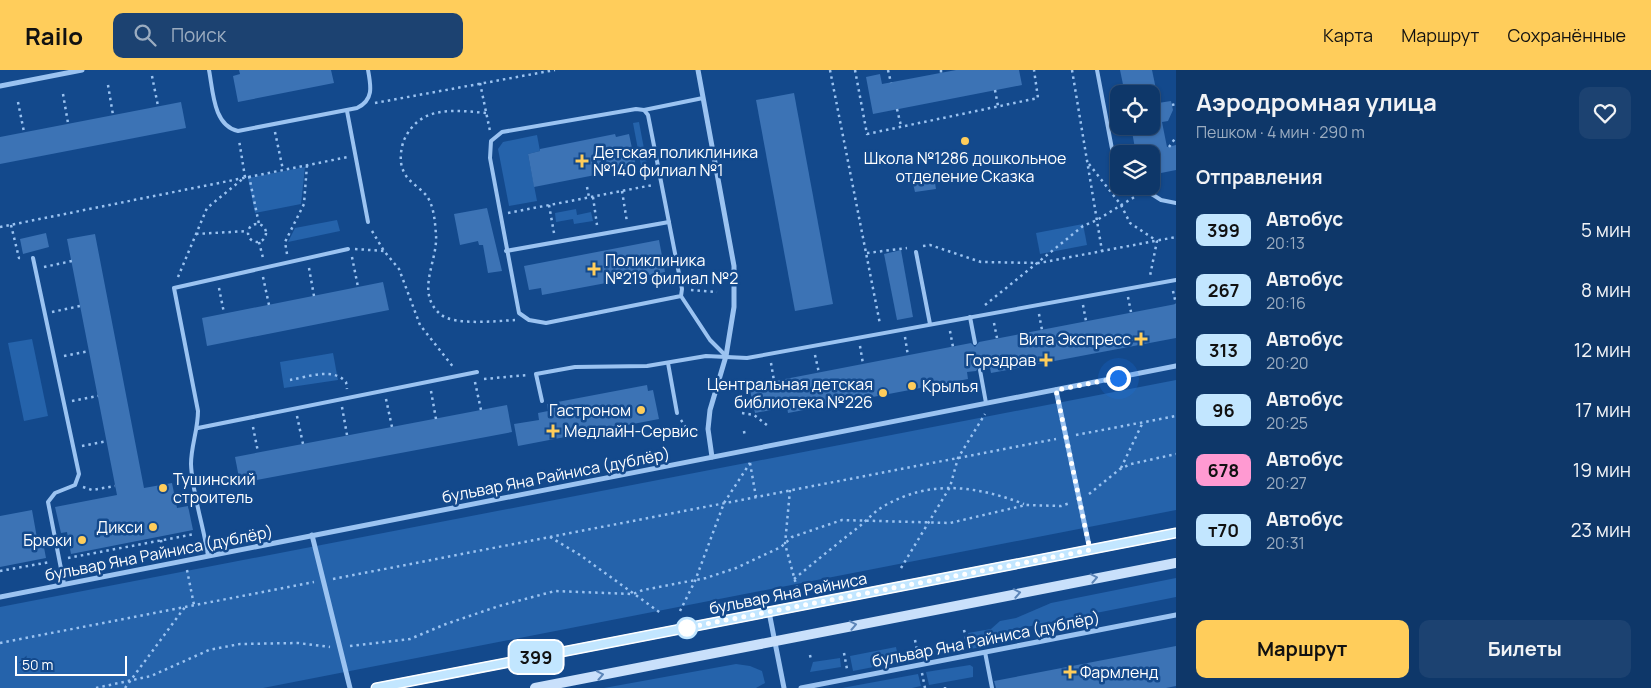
<!DOCTYPE html>
<html lang="ru">
<head>
<meta charset="utf-8">
<style>
	body { margin:0; font-family:Manrope,sans-serif; background:#1c4271; color:#f1f3f6; height:100vh; display:flex; flex-direction:column; font-size:19px; white-space:nowrap }
	* { box-sizing:border-box; margin:0 }
	p { font-size:16px; color:#9bacc0 }
	.icon { flex:none; width:28px; height:28px; fill:none; stroke:currentColor; stroke-width:2; stroke-linecap:round; stroke-linejoin:round }
	.map { position:relative; flex:1; overflow:hidden }
	.side { display:flex; flex-direction:column; background:#0e3769; width:475px }
	.side>* { flex:none }
	.badge { padding:0 10px; border-radius:8px; font-size:18px; line-height:32px }
	.buttons { position:absolute; left:1110px; top:15px; display:grid; gap:10px }
	.buttons a { display:grid; place-items:center; width:50px; height:50px; border-radius:10px; background:#0e3769; box-shadow:0 1px 4px #0004,0 0 0 1px #2e517d; font-size:25px }
	.scale { position:absolute; left:15px; bottom:12px; width:112px; box-sizing:border-box; padding-left:5px; border:2px solid #fff; border-top:0; font-size:14px; line-height:18px; white-space:nowrap; color:#fff; -webkit-text-stroke:4px #13498c; paint-order:stroke }
	.you { position:absolute; width:25px; height:25px; margin:-12px; border:4px solid #fff; border-radius:50%; background:#1a73e8; box-shadow:0 0 0 8px #1a73e833 }
	.map>.badge { position:absolute; translate:-50% -50%; box-shadow:0 0 0 2px #fff }
	h2 { padding:0 20px; font-size:19px; line-height:45px }
	.round { display:grid; place-items:center; flex:none; width:52px; height:52px; border-radius:10px; background:#1c4271 }
	.headline { display:flex; align-items:center; justify-content:space-between; height:85px; padding:0 20px }
	h1 { font-size:24px; font-weight:700; line-height:38px }
	.button { display:flex; gap:10px; margin-top:auto; padding:10px 20px }
	.button a { flex:1; height:58px; border-radius:10px; background:#ffcd5b; color:#111; font-size:20px; font-weight:700; line-height:58px; text-align:center }
	.button a+a { background:#1c4271; color:#f1f3f6 }
	ul { padding:0; list-style:none }
	li { display:flex; align-items:center; gap:15px; height:60px; padding:0 20px }
	li div { flex:1 }
	li b { display:block; font-size:19px }
	li em { font-style:normal }
	li .badge { min-width:55px; font-weight:700; text-align:center }
	header { display:flex; align-items:center; gap:30px; box-sizing:border-box; height:70px; padding:0 25px; background:#ffcd5b; color:#111 }
	header strong { font-size:24px }
	nav { display:flex; gap:28px; margin-inline-start:auto; font-size:18px }
	.search { width:350px; height:45px; background:#1c4271; display:flex; align-items:center; gap:12px; box-sizing:border-box; padding:0 18px; border-radius:10px; color:#9bacc0; font-size:19px }
	main { display:flex; flex:1; min-height:0 }
	.map>svg:first-child { display:block }
	.green { fill:#2563ab }
	.building { fill:#3c73b5 }
	.lines { fill:none; stroke-linecap:round; stroke-linejoin:round }
	.path { stroke:#9bc3f1; stroke-width:2.5; stroke-dasharray:2.5 4; stroke-linecap:butt }
	.service { stroke:#9bc3f1; stroke-width:4 }
	.minor { stroke:#9bc3f1; stroke-width:5 }
	.secondary { stroke:#c9e0fb; stroke-width:10 }
	.oneway { stroke:#5c85b8 }
	.line-casing { stroke:#fff; stroke-width:11 }
	.line { stroke:#c2e6ff; stroke-width:8 }
	.walk { stroke:#fff; stroke-width:5; stroke-dasharray:0 9 }
	.poi-dot { fill:#ffcd5b; stroke:#13498c; stroke-width:2 }
	.stop-dot { fill:#fff; stroke:#c2e6ff; stroke-width:2.5 }
	.labels { text-anchor:middle; dominant-baseline:central; stroke-width:5; stroke-linejoin:round; paint-order:stroke }
	.poi-label { font-size:16px; fill:#fff; stroke:#13498c; text-anchor:start }
	.street-label { font-size:16px; fill:#fff; stroke:#13498c }
</style>
</head>
<body>
<header>
<strong>Railo</strong>
<div class="search"><svg class="icon" aria-label="search" viewBox="0 0 24 24"><circle cx="10" cy="10" r="6"/><path d="M15 15l6 6"/></svg>Поиск</div>
<nav><a>Карта</a><a>Маршрут</a><a>Сохранённые</a></nav>
</header>
<main>
<div class="map">
<svg width="1176" height="618" viewBox="0 0 1176 618">
	<rect width="100%" height="100%" fill="#13498c"/>
	<g class="green">
		<path d="M639 52 648 100 642 101 633 53Z"/>
		<path d="M537 65 540 81 528 84 537 131 509 136 498 79 503 72Z"/>
		<path d="M305 97 301 134 255 143 248 108Z"/>
		<path d="M576 139 577 145 591 142 593 151 574 154 573 149 556 152 555 143Z"/>
		<path d="M337 150 340 161 288 172 295 158Z"/>
		<path d="M1083 154 1087 175 1040 184 1036 163Z"/>
		<path d="M32 269 48 346 24 351 8 273Z"/>
		<path d="M333 283 338 310 284 318 280 292Z"/>
		<path d="M1176 310V440L263 618H0V537Z"/>
		<path d="M1176 508V527L1011 560 1013 570 971 579 968 563 991 559 1000 551 1016 548 1051 533Z"/>
		<path d="M896 577 899 592 853 601 850 586Z"/>
		<path d="M840 588 841 597 810 602 813 592Z"/>
		<path d="M736 594 750 596 762 601 765 613 756 618H604Z"/>
		<path d="M970 595 973 597V607L929 615 926 602Z"/>
		<path d="M918 604 921 616 912 618H842Z"/>
	</g>
	<g class="building">
		<path d="M239 0H331L334 13 238 32 233 6 240 4Z"/>
		<path d="M956 0H1019L1022 15 873 44 866 7 880 4 882 14Z"/>
		<path d="M1120 0H1152L1157 24H1125Z"/>
		<path d="M794 23 833 234 795 241 756 30Z"/>
		<path d="M1151 27H1157L1158 33 1171 31 1173 40 1168 51 1162 52 1167 77 1176 75V100L1151 105V84H1136L1131 56H1151Z"/>
		<path d="M181 32 186 58 0 94V67Z"/>
		<path d="M615 64 616 67 629 64 636 97 534 117 528 84 540 81V79Z"/>
		<path d="M933 101 936 119 915 122 911 105Z"/>
		<path d="M487 138 502 201 488 203 483 175H479L478 171 460 175 454 144Z"/>
		<path d="M46 163 49 177 23 184 20 169Z"/>
		<path d="M95 164 144 418 172 413 177 438 188 436 193 460 71 484 67 462 61 463 55 437 117 425 67 169Z"/>
		<path d="M659 170 665 202 542 225 541 218 529 220 524 196Z"/>
		<path d="M901 180 913 247 897 250 884 184Z"/>
		<path d="M383 212 389 240 207 276 202 248Z"/>
		<path d="M1176 234V268L991 303 990 298 984 299 980 296 976 301 967 302 968 309 788 343 787 337 755 343 749 316 971 273 975 277 979 272Z"/>
		<path d="M647 315 648 321 653 320 659 349 518 376 514 354 539 350 538 343 548 341 547 334Z"/>
		<path d="M507 335 512 362 240 413 235 387Z"/>
		<path d="M32 440 37 468 42 467 46 488 0 497V446Z"/>
		<path d="M1176 576V616L1166 618H996L994 611Z"/>
	</g>
	<g class="lines">
		<g class="path">
			<path d="M830 0 880 254"/>
			<path d="M855 0 867 64 1038 28 1034 0"/>
			<path d="M888 0 891 13"/>
			<path d="M941 0V3"/>
			<path d="M1072 0 1102 181"/>
			<path d="M152 6 158 36"/>
			<path d="M480 13 490 61"/>
			<path d="M108 15 113 45"/>
			<path d="M995 20 998 36"/>
			<path d="M63 24 68 53"/>
			<path d="M18 32 24 62"/>
			<path d="M375 33 555 0"/>
			<path d="M1172 35 1176 34"/>
			<path d="M897 39 901 56"/>
			<path d="M486 43C454 40 420 35 404 70 401 78 399 91 403 100 407 111 418 116 426 125 434 135 435 152 436 165 438 191 415 222 440 244 454 256 497 251 515 250"/>
			<path d="M275 62 283 100"/>
			<path d="M1169 77 1176 67"/>
			<path d="M1089 94 1121 135 1130 153 1157 171 1150 206"/>
			<path d="M249 106 259 154"/>
			<path d="M587 117 589 127"/>
			<path d="M622 121 627 152"/>
			<path d="M593 127 597 155"/>
			<path d="M549 135 554 163"/>
			<path d="M508 143 653 115"/>
			<circle cx="257" cy="163" r="9"/>
			<path d="M11 155 19 188H24"/>
			<path d="M0 157 348 87"/>
			<path d="M372 161 384 181 399 199 420 255 454 298"/>
			<path d="M196 164 248 161"/>
			<path d="M259 172 263 188"/>
			<path d="M923 176 930 175 981 192 1039 193 1176 167"/>
			<path d="M355 179 384 181"/>
			<path d="M867 183 907 178"/>
			<path d="M287 184 285 172 304 134 307 95"/>
			<path d="M352 187 358 217"/>
			<path d="M44 197 72 191"/>
			<path d="M309 198 314 226"/>
			<path d="M178 207 207 138 245 107 239 70"/>
			<path d="M263 207 269 235"/>
			<path d="M219 218 224 243"/>
			<path d="M691 220 717 222"/>
			<path d="M1173 221 1176 234"/>
			<path d="M1128 227 1131 242"/>
			<path d="M985 235 1083 156 1097 150 1136 126"/>
			<path d="M1083 235 1086 251"/>
			<path d="M52 242 80 236"/>
			<path d="M1039 244 1042 260"/>
			<path d="M994 253 997 268"/>
			<path d="M950 261 953 277"/>
			<path d="M905 267 908 286"/>
			<path d="M860 276 863 294"/>
			<path d="M815 285 819 303"/>
			<path d="M64 286 89 281"/>
			<path d="M771 293 774 311"/>
			<path d="M484 309 527 305"/>
			<path d="M290 310C307 307 333 297 346 312L347 319"/>
			<path d="M475 312 481 340"/>
			<path d="M431 321 436 349"/>
			<path d="M386 329 392 357"/>
			<path d="M72 331 98 326"/>
			<path d="M342 337 347 365"/>
			<path d="M742 343 754 345 768 356"/>
			<path d="M297 346 303 374"/>
			<path d="M681 350 688 361 695 360"/>
			<path d="M253 357 258 382"/>
			<path d="M744 361 745 367"/>
			<path d="M1076 365 1176 346"/>
			<path d="M82 376 107 371"/>
			<path d="M750 393 756 427"/>
			<path d="M1121 398 1143 352"/>
			<path d="M83 417 92 420 115 416"/>
			<path d="M790 420 785 474 797 518"/>
			<path d="M1089 424 1120 399 1131 394 1176 384"/>
			<path d="M550 467 580 485 662 544"/>
			<path d="M161 470 162 479"/>
			<path d="M68 488 195 464"/>
			<path d="M901 498 950 417 958 388 985 344"/>
			<path d="M187 500 194 535"/>
			<path d="M0 501 50 492"/>
			<path d="M333 509 1056 369"/>
			<path d="M794 509C816 491 838 473 860 456 868 449 875 441 884 436 931 409 976 416 1024 434"/>
			<path d="M680 541 695 511 724 433 750 393"/>
			<path d="M964 560 968 576"/>
			<path d="M915 570 918 585"/>
			<path d="M0 573 314 512"/>
			<path d="M350 576 410 569 446 554 499 536 555 521 633 524 643 520 706 508 736 498 781 477 792 467 842 450 950 453 1026 435 1061 436 1070 433"/>
			<path d="M844 583 847 599"/>
			<path d="M810 585 811 590"/>
			<path d="M922 603 925 618"/>
			<path d="M945 617V618"/>
			<path d="M96 618 151 606 209 580 240 574 298 573 330 577"/>
			<path d="M125 618 185 537"/>
		</g>
		<g class="service">
			<path d="M209 0C213 20 213 56 238 61L357 38C374 30 371 16 368 0"/>
			<path d="M1097 0 1113 84 1119 92"/>
			<path d="M644 40 703 28"/>
			<path d="M347 41 368 152"/>
			<path d="M1139 116 1161 130 1176 133"/>
			<path d="M506 181 669 152"/>
			<path d="M916 182 930 254"/>
			<path d="M33 188 79 404 75 415 55 423 48 432 64 514"/>
			<path d="M681 226 682 219 648 45 644 40 636 39 502 62 491 71 490 88 519 243 529 250 546 253 681 226 710 270 726 286"/>
			<path d="M970 247 975 273"/>
			<path d="M668 293 677 343"/>
			<path d="M980 300 986 333"/>
			<path d="M542 331 536 304 575 297 647 296 706 286 747 288 1176 210"/>
			<path d="M198 358 477 302"/>
			<path d="M208 486C204 457 192 423 191 394 191 376 198 360 198 341L174 218 348 179"/>
			<path d="M985 582 992 618"/>
		</g>
		<g class="minor">
			<path d="M698 0 734 196V237L726 286 710 340 708 359 712 387"/>
			<path d="M0 16 82 0"/>
			<path d="M1056 320 1090 480"/>
			<path d="M312 465 350 618"/>
			<path d="M0 527 1176 296"/>
			<path d="M769 542 784 618"/>
			<path d="M801 618 1176 545"/>
		</g>
		<g class="secondary">
			<path d="M376 618 1176 463"/>
			<path d="M535 618 1176 493"/>
		</g>
	</g>
	<defs><path id="oneway-chevron" d="M-2-3.5L2.5 0L-2 3.5" fill="none" stroke-width="1.6" stroke-linecap="round" stroke-linejoin="round" transform="scale(1.25)"/></defs>
	<g class="oneway">
		<use href="#oneway-chevron" transform="translate(1094 508) rotate(-11)"/>
		<use href="#oneway-chevron" transform="translate(1017 523) rotate(-11)"/>
		<use href="#oneway-chevron" transform="translate(853 555) rotate(-11)"/>
		<use href="#oneway-chevron" transform="translate(600 605) rotate(-11)"/>
	</g>
	<g class="lines">
		<defs>
			<path id="line" d="M376 618 1176 463"/>
		</defs>
		<use href="#line" class="line-casing"/>
		<use href="#line" class="line"/>
		<path class="walk" d="M687 558 680 559 1090 480 1056 320 1118 308"/>
	</g>
	<g class="poi-dot">
		<circle cx="965" cy="71" r="5"/>
		<path d="M579.5 83.5h5v5h5v5h-5v5h-5v-5h-5v-5h5z"/>
		<path d="M591.5 191.5h5v5h5v5h-5v5h-5v-5h-5v-5h5z"/>
		<path d="M1138.5 261.5h5v5h5v5h-5v5h-5v-5h-5v-5h5z"/>
		<path d="M1043.5 282.5h5v5h5v5h-5v5h-5v-5h-5v-5h5z"/>
		<circle cx="912" cy="316" r="5"/>
		<circle cx="883" cy="323" r="5"/>
		<circle cx="641" cy="340" r="5"/>
		<path d="M550.5 353.5h5v5h5v5h-5v5h-5v-5h-5v-5h5z"/>
		<circle cx="163" cy="418" r="5"/>
		<circle cx="153" cy="457" r="5"/>
		<circle cx="82" cy="470" r="5"/>
		<path d="M1067.5 594.5h5v5h5v5h-5v5h-5v-5h-5v-5h5z"/>
	</g>
	<circle class="stop-dot" cx="687" cy="558" r="10"/>
	<g class="labels">
		<g class="poi-label">
			<text x="593" y="82">Детская поликлиника<tspan x="593" dy="18">№140 филиал №1</tspan></text>
			<text x="965" y="88" text-anchor="middle">Школа №1286 дошкольное<tspan x="965" dy="18">отделение Сказка</tspan></text>
			<text x="605" y="190">Поликлиника<tspan x="605" dy="18">№219 филиал №2</tspan></text>
			<text x="1131" y="269" text-anchor="end">Вита Экспресс</text>
			<text x="1036" y="290" text-anchor="end">Горздрав</text>
			<text x="873" y="314" text-anchor="end">Центральная детская<tspan x="873" dy="18">библиотека №226</tspan></text>
			<text x="922" y="316">Крылья</text>
			<text x="631" y="340" text-anchor="end">Гастроном</text>
			<text x="564" y="361">МедлайН-Сервис</text>
			<text x="173" y="409">Тушинский<tspan x="173" dy="18">строитель</tspan></text>
			<text x="143" y="457" text-anchor="end">Дикси</text>
			<text x="72" y="470" text-anchor="end">Брюки</text>
			<text x="1080" y="602">Фармленд</text>
		</g>
		<g class="street-label">
			<text transform="translate(556 405) rotate(-11)">бульвар Яна Райниса (дублёр)</text>
			<text transform="translate(159 483) rotate(-11)">бульвар Яна Райниса (дублёр)</text>
			<text transform="translate(788 523) rotate(-11)">бульвар Яна Райниса</text>
			<text transform="translate(986 569) rotate(-11)">бульвар Яна Райниса (дублёр)</text>
		</g>
	</g>
</svg>
<div class="buttons">
<a><svg class="icon" aria-label="locate" viewBox="0 0 24 24"><circle cx="12" cy="12" r="6"/><path d="M12 2v4M12 18v4M2 12h4M18 12h4"/></svg></a>
<a><svg class="icon" aria-label="layers" viewBox="0 0 24 24"><path d="M12 4l9 5-9 5-9-5zM3 14l9 5 9-5"/></svg></a>
</div>
<div class="scale">50 m</div>
<div class="you" style="left:1118px;top:308px"></div>
<b class="badge" style="left:536px;top:587px;background:#c2e6ff;color:#111">399</b>
</div>
<section class="side">
<div class="headline"><div><h1>Аэродромная улица</h1><p>Пешком · 4 мин · 290 m</p></div><a class="round"><svg class="icon" aria-label="heart" viewBox="0 0 24 24"><path d="M12 20l-8-8c-3-5 5-10 8-4 3-6 11-1 8 4z"/></svg></a></div>
<h2>Отправления</h2>
<ul>
<li><span class="badge" style="background:#c2e6ff;color:#111">399</span><div><b>Автобус</b><p>20:13</p></div><em>5 мин</em></li>
<li><span class="badge" style="background:#c2e6ff;color:#111">267</span><div><b>Автобус</b><p>20:16</p></div><em>8 мин</em></li>
<li><span class="badge" style="background:#c2e6ff;color:#111">313</span><div><b>Автобус</b><p>20:20</p></div><em>12 мин</em></li>
<li><span class="badge" style="background:#c2e6ff;color:#111">96</span><div><b>Автобус</b><p>20:25</p></div><em>17 мин</em></li>
<li><span class="badge" style="background:#ff9ad2;color:#111">678</span><div><b>Автобус</b><p>20:27</p></div><em>19 мин</em></li>
<li><span class="badge" style="background:#c2e6ff;color:#111">т70</span><div><b>Автобус</b><p>20:31</p></div><em>23 мин</em></li>
</ul>
<div class="button"><a>Маршрут</a><a>Билеты</a></div>
</section>
</main>
</body>
</html>
